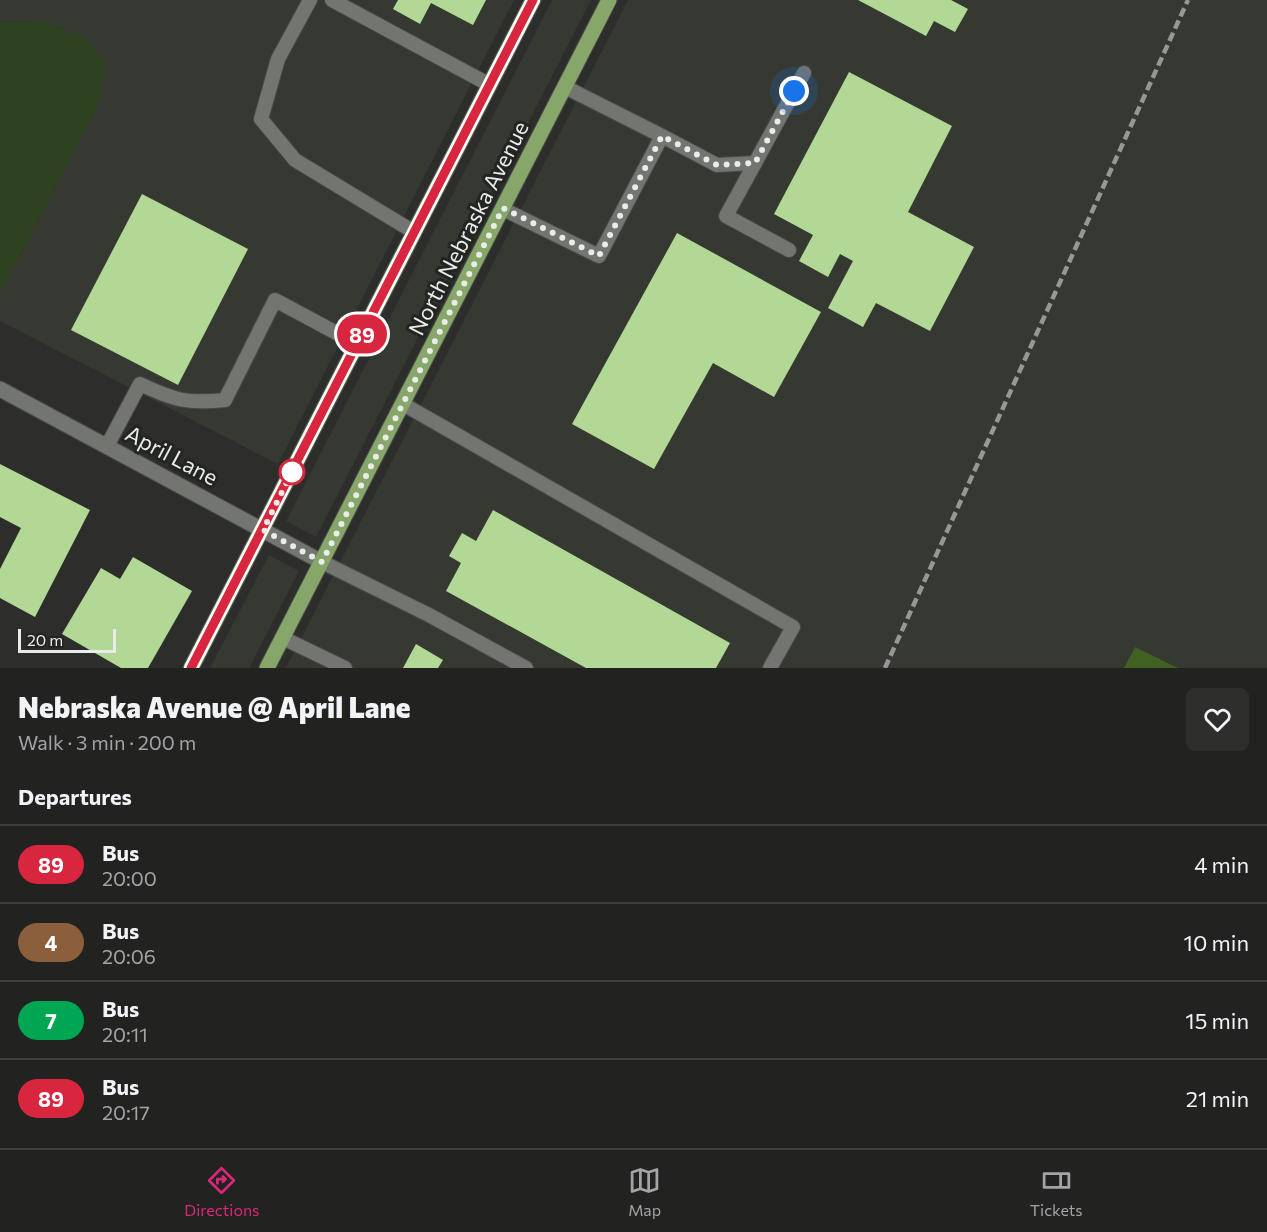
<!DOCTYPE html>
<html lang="en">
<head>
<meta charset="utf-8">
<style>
	body { margin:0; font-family:Commissioner,sans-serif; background:#2e2f2d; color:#f1f3f6; height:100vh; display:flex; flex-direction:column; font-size:22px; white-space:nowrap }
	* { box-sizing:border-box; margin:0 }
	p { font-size:20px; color:#a2a4a5 }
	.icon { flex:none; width:33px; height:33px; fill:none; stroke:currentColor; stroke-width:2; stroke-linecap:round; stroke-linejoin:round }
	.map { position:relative; height:668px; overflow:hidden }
	.details { display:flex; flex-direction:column; background:#222220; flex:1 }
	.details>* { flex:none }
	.badge { padding:0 12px; border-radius:20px; font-size:21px; line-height:39px }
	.scale { position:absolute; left:18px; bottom:15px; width:98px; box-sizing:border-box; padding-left:6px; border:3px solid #ebecea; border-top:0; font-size:16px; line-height:21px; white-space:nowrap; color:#ebecea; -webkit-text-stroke:4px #232522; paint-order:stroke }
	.you { position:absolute; width:30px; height:30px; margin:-15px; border:4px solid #fff; border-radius:50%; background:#1a73e8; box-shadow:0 0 0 9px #1a73e833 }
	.map>.badge { position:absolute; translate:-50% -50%; box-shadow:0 0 0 3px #fff }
	h2 { padding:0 18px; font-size:22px; line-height:54px }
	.round { display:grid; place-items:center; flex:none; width:63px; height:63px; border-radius:9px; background:#2e2f2d }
	.headline { display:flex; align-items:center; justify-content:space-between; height:102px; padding:0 18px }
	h1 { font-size:28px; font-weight:800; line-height:45px }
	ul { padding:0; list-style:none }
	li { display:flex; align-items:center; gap:18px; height:78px; padding:0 18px; border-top:2px solid #3f3f3e }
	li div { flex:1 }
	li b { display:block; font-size:22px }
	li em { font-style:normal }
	li .badge { min-width:66px; font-weight:700; text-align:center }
	.tabs { display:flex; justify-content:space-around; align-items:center; height:84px; border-top:2px solid #3f3f3e; background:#222220; font-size:16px; color:#a2a4a5 }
	.tabs a { display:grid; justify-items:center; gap:3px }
	.tabs .on { color:#db2777 }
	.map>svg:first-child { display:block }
	.built { fill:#353931 }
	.green { fill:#2e411f }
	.forest { fill:#406122 }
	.building { fill:#b2d896 }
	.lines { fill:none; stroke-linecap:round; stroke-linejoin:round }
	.service-casing { stroke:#484a47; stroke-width:16 }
	.minor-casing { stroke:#484a47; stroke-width:17 }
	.primary-casing { stroke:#484a47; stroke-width:17 }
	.service { stroke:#737571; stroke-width:14 }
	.minor { stroke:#737571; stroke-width:15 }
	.primary { stroke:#86a66a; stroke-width:15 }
	.rail { stroke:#979895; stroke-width:4.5; stroke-dasharray:9 4.5; stroke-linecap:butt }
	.line-casing { stroke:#fff; stroke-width:14 }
	.line { stroke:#d7263d; stroke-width:9 }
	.walk { stroke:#ebecea; stroke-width:6; stroke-dasharray:0 10.8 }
	.stop-dot { fill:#fff; stroke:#d7263d; stroke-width:3 }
	.labels { text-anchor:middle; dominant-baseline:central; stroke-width:6; stroke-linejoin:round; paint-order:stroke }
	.street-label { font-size:22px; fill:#ebecea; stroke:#232522 }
</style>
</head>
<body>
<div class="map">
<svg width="1267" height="668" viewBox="0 0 1267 668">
	<rect width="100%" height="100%" fill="#2d2e2b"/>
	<g class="built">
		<path d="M0 0H514L278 464 0 321V294L99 102 86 38 43 21 0 22Z"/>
		<path d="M552 0H591L316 537 286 521Z"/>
		<path d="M628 0H1267V668H1178L1135 647 1124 668H286Z"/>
		<path d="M269 555 299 571 249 668H210Z"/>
	</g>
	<path class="green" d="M43 21 86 38 106 63 99 102 0 294V22Z"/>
	<path class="forest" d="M1135 647 1178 668H1124Z"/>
	<g class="building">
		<path d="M398 0H486L473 25 431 3 420 24 393 9Z"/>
		<path d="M858 0H951L968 9 955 32 934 21 926 36Z"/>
		<path d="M849 72 952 126 908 212 974 247 930 331 876 303 863 327 828 308 853 261 840 254 828 277 799 261 813 235 774 214Z"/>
		<path d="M142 194 248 249 178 385 71 330Z"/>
		<path d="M677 233 821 312 774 397 713 363 654 469 572 424Z"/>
		<path d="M0 464 90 510 35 617 0 598V569L21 528 0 517Z"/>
		<path d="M493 510 730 643 716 668H586L446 591 461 563 449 556 462 533 476 541Z"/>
		<path d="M133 557 192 591 148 668H121L62 634 101 568 120 579Z"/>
		<path d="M416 644 443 660 438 668H403Z"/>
	</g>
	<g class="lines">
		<defs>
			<g id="service">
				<path d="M310 0 278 59 261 119 295 160 414 232"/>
				<path d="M332 0 490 85"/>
				<path d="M662 136 717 165 755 163 804 73"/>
				<path d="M755 163 726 216 789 250"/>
				<path d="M503 209 599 256 662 136 565 87"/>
				<path d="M403 404 793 627 770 668"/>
				<path d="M107 446 140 384C174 400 187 404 225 400L275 300 357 344"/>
				<path d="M322 562 429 615 526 668"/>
				<path d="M283 638 345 668"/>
			</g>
			<path id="minor" d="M0 389 322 562"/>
			<g id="primary">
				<path d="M191 668 533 0"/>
				<path d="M267 668 609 0"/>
			</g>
		</defs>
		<use href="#service" class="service-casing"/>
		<use href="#minor" class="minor-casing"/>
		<use href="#primary" class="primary-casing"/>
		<use href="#service" class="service"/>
		<use href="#minor" class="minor"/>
		<use href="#primary" class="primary"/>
		<path class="rail" d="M885 668 1188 0"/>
	</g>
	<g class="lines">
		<defs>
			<path id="line" d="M191 668 533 0"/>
		</defs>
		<use href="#line" class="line-casing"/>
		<use href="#line" class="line"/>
		<path class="walk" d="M292 472 294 468 263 530 322 562 503 208 599 256 662 136 717 165 755 163 794 91"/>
	</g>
	<circle class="stop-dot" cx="292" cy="472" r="12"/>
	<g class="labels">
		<g class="street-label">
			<text transform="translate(468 228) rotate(-63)">North Nebraska Avenue</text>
			<text transform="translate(172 455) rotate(28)">April Lane</text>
		</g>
	</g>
</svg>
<div class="scale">20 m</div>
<div class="you" style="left:794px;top:91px"></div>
<b class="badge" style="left:362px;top:334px;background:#d7263d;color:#fff">89</b>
</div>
<section class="details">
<div class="headline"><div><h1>Nebraska Avenue @ April Lane</h1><p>Walk · 3 min · 200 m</p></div><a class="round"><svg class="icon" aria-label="heart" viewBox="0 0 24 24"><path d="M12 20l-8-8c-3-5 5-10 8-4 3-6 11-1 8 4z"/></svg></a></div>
<h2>Departures</h2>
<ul>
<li><span class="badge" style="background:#d7263d;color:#fff">89</span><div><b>Bus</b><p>20:00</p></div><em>4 min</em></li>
<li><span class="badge" style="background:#8b5e3c;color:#fff">4</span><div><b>Bus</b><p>20:06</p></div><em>10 min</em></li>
<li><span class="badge" style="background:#00a651;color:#fff">7</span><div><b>Bus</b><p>20:11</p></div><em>15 min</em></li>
<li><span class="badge" style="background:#d7263d;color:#fff">89</span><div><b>Bus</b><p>20:17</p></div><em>21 min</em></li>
</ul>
</section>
<nav class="tabs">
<a class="on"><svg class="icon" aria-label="directions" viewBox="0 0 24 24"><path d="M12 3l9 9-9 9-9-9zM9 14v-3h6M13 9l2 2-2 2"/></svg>Directions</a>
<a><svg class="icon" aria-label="map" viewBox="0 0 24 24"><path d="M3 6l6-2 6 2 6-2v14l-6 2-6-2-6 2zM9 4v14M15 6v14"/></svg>Map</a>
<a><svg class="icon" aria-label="tickets" viewBox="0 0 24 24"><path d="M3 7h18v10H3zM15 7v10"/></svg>Tickets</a>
</nav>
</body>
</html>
